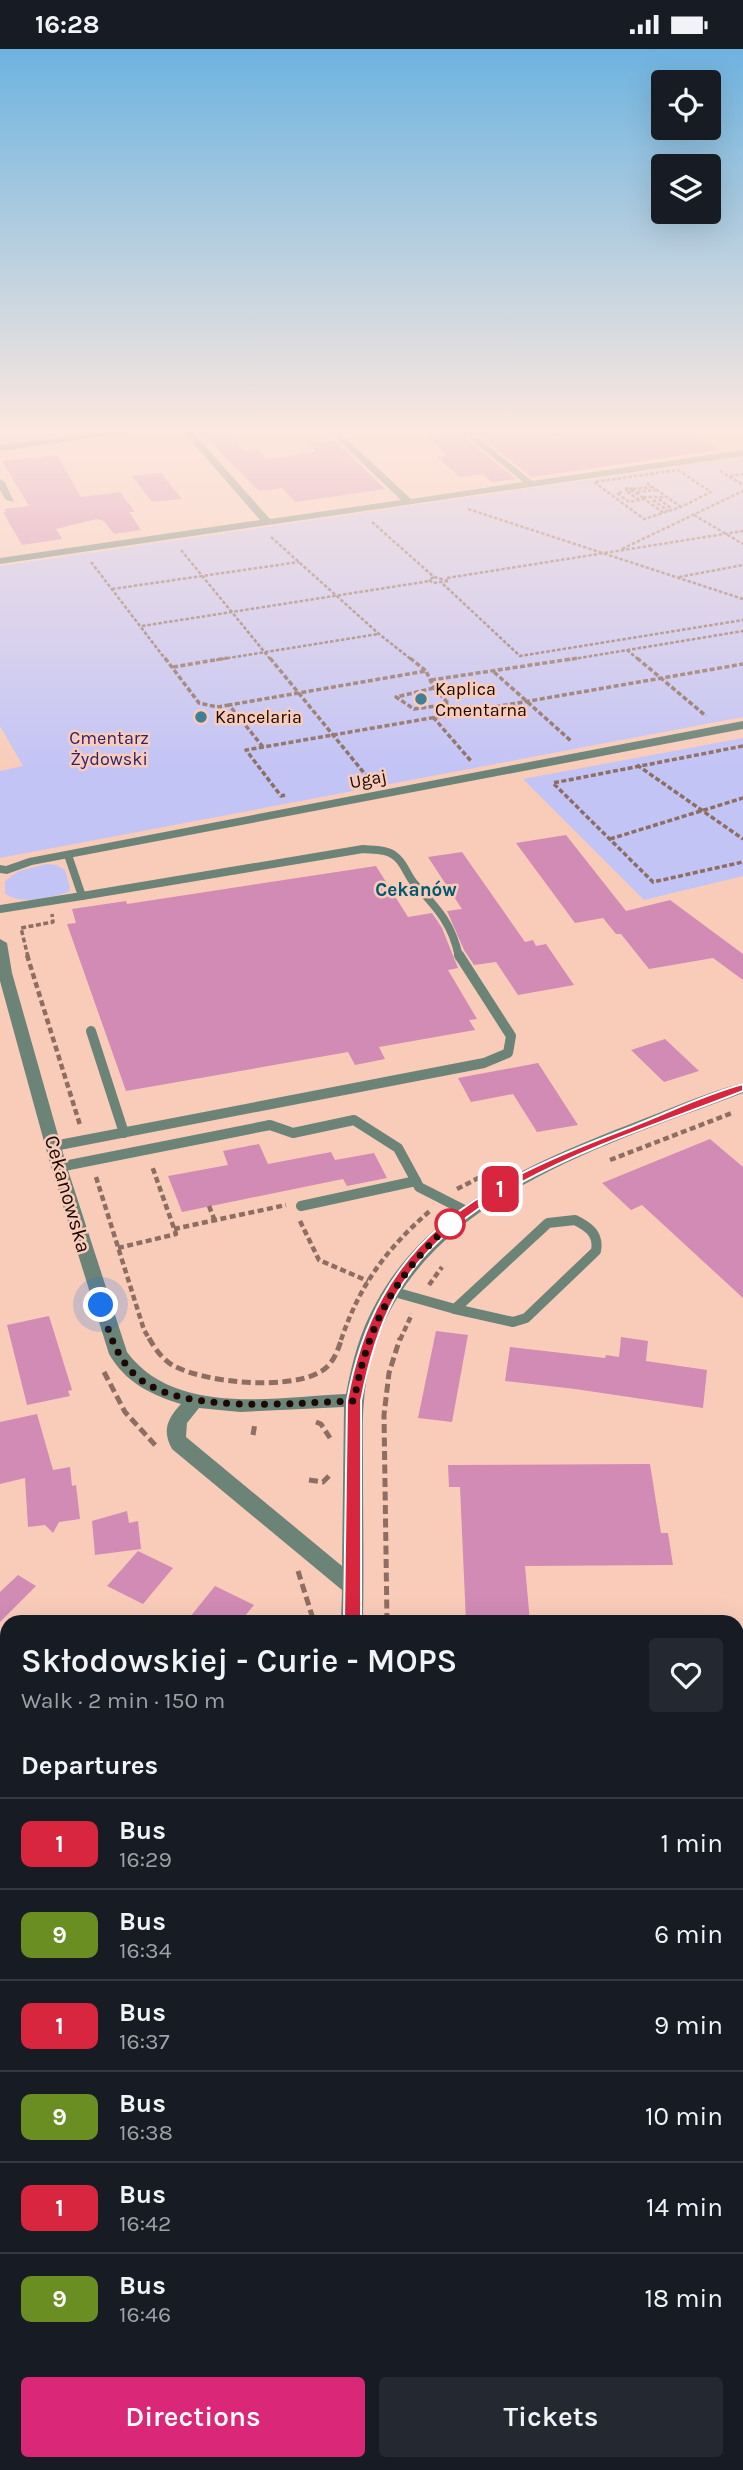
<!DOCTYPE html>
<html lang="en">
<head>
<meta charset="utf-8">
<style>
	body { margin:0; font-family:Karla,sans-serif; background:#242831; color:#f1f3f6; height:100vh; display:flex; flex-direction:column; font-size:26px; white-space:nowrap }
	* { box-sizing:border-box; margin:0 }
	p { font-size:23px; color:#9ea1a6 }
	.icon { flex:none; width:38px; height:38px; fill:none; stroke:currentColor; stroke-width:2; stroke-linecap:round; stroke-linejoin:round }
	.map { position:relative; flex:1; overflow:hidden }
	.side { position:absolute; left:0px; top:1566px; width:744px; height:856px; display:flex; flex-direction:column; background:#171b24; border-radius:21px 21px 0 0; box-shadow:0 7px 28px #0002 }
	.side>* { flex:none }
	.badge { padding:0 14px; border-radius:10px; font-size:24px; line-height:46px }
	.tools { position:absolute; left:651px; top:21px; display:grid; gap:14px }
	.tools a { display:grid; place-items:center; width:70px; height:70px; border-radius:7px; background:#171b24; box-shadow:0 7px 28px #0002; font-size:35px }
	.you { position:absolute; width:35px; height:35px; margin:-18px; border:5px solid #fff; border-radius:50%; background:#1a73e8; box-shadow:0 0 0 10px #1a73e833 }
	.map>.badge { position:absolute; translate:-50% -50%; box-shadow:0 0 0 4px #fff }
	h2 { padding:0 21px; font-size:26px; line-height:63px }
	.round { display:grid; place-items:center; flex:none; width:74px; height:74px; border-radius:7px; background:#242831 }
	.summary { display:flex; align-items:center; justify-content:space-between; height:119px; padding:0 21px }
	h1 { font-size:33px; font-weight:600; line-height:52px }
	.action { display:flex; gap:14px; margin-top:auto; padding:14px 21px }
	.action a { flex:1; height:80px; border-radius:7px; background:#db2777; color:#fff; font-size:28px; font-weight:600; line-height:80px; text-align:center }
	.action a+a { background:#242831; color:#f1f3f6 }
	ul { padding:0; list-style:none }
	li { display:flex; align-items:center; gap:21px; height:91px; padding:0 21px; border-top:2px solid #363941 }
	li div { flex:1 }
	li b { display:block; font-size:26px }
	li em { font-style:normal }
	li .badge { min-width:77px; font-weight:700; text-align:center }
	.status { display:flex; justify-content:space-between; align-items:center; height:49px; padding:0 35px; background:#171b24; direction:ltr }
	.status svg { height:19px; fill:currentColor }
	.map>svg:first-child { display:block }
	.green { fill:#c3c4f6 }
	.building { fill:#d18bb5 }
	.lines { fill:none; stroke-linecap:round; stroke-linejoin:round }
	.path-far4 { stroke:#8e6e62; stroke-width:2.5; stroke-dasharray:3.5 2; stroke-linecap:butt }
	.path-far3 { stroke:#8e6e62; stroke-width:3.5; stroke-dasharray:5 2.5; stroke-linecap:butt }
	.path-far2 { stroke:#8e6e62; stroke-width:4.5; stroke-dasharray:6 3.5; stroke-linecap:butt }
	.path-far1 { stroke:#8e6e62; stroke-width:5; stroke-dasharray:9 4.5; stroke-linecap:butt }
	.path { stroke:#8e6e62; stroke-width:7; stroke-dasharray:10 5; stroke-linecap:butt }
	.lane-far1 { stroke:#6c8378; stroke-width:8 }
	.lane { stroke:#6c8378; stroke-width:10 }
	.street { fill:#6c8378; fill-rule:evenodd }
	.secondary { fill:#395b4b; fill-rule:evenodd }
	.line { fill:#d7263d; stroke:#fff; stroke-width:2 }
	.walk { stroke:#1b0903; stroke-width:7; stroke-dasharray:0 12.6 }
	.poi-dot { fill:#417f95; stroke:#f9ccba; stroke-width:2.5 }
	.stop-dot { fill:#fff; stroke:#d7263d; stroke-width:3.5 }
	.labels { text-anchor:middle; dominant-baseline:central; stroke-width:5; stroke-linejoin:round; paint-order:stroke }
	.far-poi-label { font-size:18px; fill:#1b0903; stroke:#f9ccba; text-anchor:start }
	.far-park-label { font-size:18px; fill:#2e2271; stroke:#f9ccba }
	.far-street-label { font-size:18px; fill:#1b0903; stroke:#f9ccba }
	.far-neighbourhood-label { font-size:19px; font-weight:bold; fill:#015970; stroke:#f9ccba }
	.street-label { font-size:21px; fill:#1b0903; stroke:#f9ccba }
</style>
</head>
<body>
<div class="status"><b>16:28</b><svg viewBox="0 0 49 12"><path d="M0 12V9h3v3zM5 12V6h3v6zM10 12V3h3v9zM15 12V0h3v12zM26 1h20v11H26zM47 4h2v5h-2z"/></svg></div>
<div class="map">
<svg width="743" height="2421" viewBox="0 0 743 2421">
	<rect width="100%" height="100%" fill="#f9ccba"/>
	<g class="green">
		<path d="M0 380H110L0 393Z"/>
		<path d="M743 408V668L0 809V722L23 717 0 677V517Z"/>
		<path d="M743 689V827L644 851 523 730Z"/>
		<path d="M47 815 56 816 65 821 70 839 69 843C52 848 19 857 5 844V832L19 822Z"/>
		<path d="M743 2082V2421H692L693 2415H737V2124Z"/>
	</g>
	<g class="building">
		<path d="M494 380H559L549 384 556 391 595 380H664L670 384 687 382 720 401 531 428 474 383Z"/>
		<path d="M227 381 246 403 258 401 266 410 317 403 308 395 334 391 385 440 295 453 282 439 259 442 202 384Z"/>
		<path d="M459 384 516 430 491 433 484 425 460 428 437 408 447 406 427 388Z"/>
		<path d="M57 406 81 448 120 443 135 463H129L141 481 114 485 104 472 97 470 56 480 62 490 22 496 3 463H6L4 460 29 457 2 412Z"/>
		<path d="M161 424 182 450 152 453 132 427Z"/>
		<path d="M566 786 626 862 670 851 743 905V931L713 909 649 920 621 885H616L603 869 575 874 516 794Z"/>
		<path d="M462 803 525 893 533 891 536 897 546 895 574 936 518 946 496 913 474 916 464 901 447 862 462 860 428 808Z"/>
		<path d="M376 817 408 868 432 864 442 879 458 919 448 921 477 970 469 971 475 981 379 998 385 1010 355 1016 348 1003 126 1042 67 875 76 874 72 860 126 852 127 855Z"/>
		<path d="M665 990 699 1022 664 1033 631 1001Z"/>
		<path d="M538 1014 578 1076 537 1083 513 1045 471 1053 458 1029Z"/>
		<path d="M710 1090 743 1118V1249L642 1156 631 1161 602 1134Z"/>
		<path d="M259 1095 268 1115 331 1103 335 1111 374 1104 387 1129 347 1137 343 1130 182 1163 168 1127 228 1116 223 1102Z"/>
		<path d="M49 1267 72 1341 68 1342 70 1347 27 1356 7 1276Z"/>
		<path d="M436 1282 468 1286 452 1373 418 1369Z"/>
		<path d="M621 1288 648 1292 646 1312 707 1321 703 1359 575 1340 505 1332 510 1298 605 1309 606 1306 619 1308Z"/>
		<path d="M37 1365 53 1421 70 1418 72 1437 76 1436 80 1470 59 1473 53 1484 45 1476 28 1478 25 1429 0 1435V1373Z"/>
		<path d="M650 1415 661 1484H668L673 1516 525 1517 530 1573H466L460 1438H449L448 1416Z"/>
		<path d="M127 1462 129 1474 138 1472 141 1500 95 1506 92 1472Z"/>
		<path d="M138 1502 173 1519 143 1555 107 1537Z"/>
		<path d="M18 1526 36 1537 0 1573V1543Z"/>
		<path d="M215 1537 254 1556 240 1573H186Z"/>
	</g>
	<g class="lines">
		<g class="path-far4">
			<path d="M678 421 711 443 681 458 644 470 594 433Z"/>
			<path d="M720 422 743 436"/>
			<path d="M730 427 743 425"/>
			<path d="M647 434 681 458"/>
			<path d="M630 439 634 442 624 440Z"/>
			<path d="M633 440 652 438"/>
			<path d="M622 443 617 444 629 453 645 450 633 442 628 443 639 451"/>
			<path d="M637 443 656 441"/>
			<path d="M643 448H665"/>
			<path d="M659 450 672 460"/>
			<path d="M653 451 668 462"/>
			<path d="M647 452 664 464"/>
			<path d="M468 460 743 550"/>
			<path d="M694 466 743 495"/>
			<path d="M372 473 434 528"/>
			<path d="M271 488 379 585 412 611"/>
			<path d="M622 500 743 442"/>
			<path d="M181 501 271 611"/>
			<path d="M91 513 166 611"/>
			<path d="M434 528 449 532 433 534 429 531Z"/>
			<path d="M679 528 743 516"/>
			<path d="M447 529 743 482"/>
			<path d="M443 535 520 607 743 571"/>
			<path d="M112 540 299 513"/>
			<path d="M142 577 430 532"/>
			<path d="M627 601 639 611"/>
			<path d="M216 611 378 585"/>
			<path d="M567 611 743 582"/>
		</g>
		<g class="path-far3">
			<path d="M165 609 199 654 217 658 229 656"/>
			<path d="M270 609 369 730"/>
			<path d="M410 609 426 622"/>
			<path d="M637 609 706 667"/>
			<path d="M173 618 227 609"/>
			<path d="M494 623 571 692"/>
			<path d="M431 631 578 609"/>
			<path d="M434 639 449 655 414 660 396 648Z"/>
			<path d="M433 668 471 712"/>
			<path d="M743 697 553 734 653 833 743 813"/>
			<path d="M263 698 229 656 426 622 434 639"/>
			<path d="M637 716 743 790"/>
			<path d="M285 746 281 747 246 701 743 615"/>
			<path d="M610 790 743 749"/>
			<path d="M28 908 21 879 53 873 52 865"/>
		</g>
		<g class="path-far2">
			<path d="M27 906 80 1076"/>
			<path d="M610 1111 732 1064"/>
			<path d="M96 1128 144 1281 150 1291"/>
			<path d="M457 1140 502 1117"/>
			<path d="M209 1157 215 1172"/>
			<path d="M300 1172 319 1211 368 1232"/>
			<path d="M174 1180 286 1156"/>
			<path d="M118 1199 176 1185 152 1117"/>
			<path d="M429 1236 442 1218"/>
			<path d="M341 1291C360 1235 387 1199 431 1161"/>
			<path d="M400 1291 412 1265"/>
		</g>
		<g class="path-far1">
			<path d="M149 1289C155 1300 163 1311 174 1317 207 1334 285 1341 318 1324 333 1317 337 1303 342 1289"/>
			<path d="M104 1323 125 1363 156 1397"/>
			<path d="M316 1373 321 1375 330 1389"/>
			<path d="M253 1386 255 1374"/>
			<path d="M309 1431 323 1433 331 1425"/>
			<path d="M298 1522 314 1573"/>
			<path d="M387 1573 384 1366 389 1324 400 1289"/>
			<path d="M737 1737H743"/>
			<path d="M0 1745H7"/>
		</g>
		<g class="path">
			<path d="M737 1811H743"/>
			<path d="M0 1822 7 1821"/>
			<path d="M0 1969 6 1991"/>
			<path d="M0 2027 7 2025"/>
			<path d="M0 2223 7 2224"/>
			<path d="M0 2294 7 2301"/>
			<path d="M125 2415 131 2421"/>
			<path d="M240 2415 246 2421"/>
			<path d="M160 2421 165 2415"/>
		</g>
		<g class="lane-far1">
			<path d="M82 847 363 800C373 801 387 800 395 807 404 813 407 826 414 834 437 859 452 874 459 908"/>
			<path d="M0 860 82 847 68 806"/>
		</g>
		<g class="lane">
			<path d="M91 982 124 1084"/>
			<path d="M54 1097 484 1014 508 1004 511 987 459 906"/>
			<path d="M59 1118 270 1076 293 1084 354 1071 398 1099 416 1132 301 1157"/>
			<path d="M416 1132 419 1138 468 1163"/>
			<path d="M575 1171C589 1178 599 1185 596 1202L526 1269 513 1273 455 1260 548 1174Z"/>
			<path d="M391 1242 455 1260"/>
		</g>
		<g class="street">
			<path d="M131 380H157L0 402V396Z"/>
			<path d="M181 380H190L270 470 401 451 327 380H336L411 450 523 433 458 380H467L532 432 743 401V407L0 515V509L260 471Z"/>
			<path d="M570 380H592L555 388 551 385Z"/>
			<path d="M0 430 5 433 14 453 6 451 0 441Z"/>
			<path d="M743 672V680L32 816 7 825 0 824V816L6 817 29 809Z"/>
			<path d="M0 890 7 894 12 924 67 1118 127 1303C175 1368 276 1348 346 1345 352 1313 360 1282 376 1254 427 1159 532 1113 628 1076 665 1062 704 1044 743 1034V1044C593 1101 382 1160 364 1351 362 1372 363 1394 363 1415 363 1467 364 1520 363 1573H341L342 1541 172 1400C162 1382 167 1370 181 1355 151 1346 125 1333 109 1305L51 1118 0 932ZM344 1358 342 1517 186 1388 187 1374 199 1359 240 1363Z"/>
			<rect x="737" y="1761" width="6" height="22"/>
			<rect x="0" y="1772" width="7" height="22"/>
		</g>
		<g class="secondary">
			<path d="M0 2353 7 2356V2390L0 2387Z"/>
			<path d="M33 2415H67L69 2421H35Z"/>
		</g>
	</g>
	<linearGradient id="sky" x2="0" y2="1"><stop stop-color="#6db3df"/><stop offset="0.53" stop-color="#fce8e0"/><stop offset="1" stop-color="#fce8e0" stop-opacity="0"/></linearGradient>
	<rect width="743" height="719" fill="url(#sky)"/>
	<path class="line" d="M743 1035V1042C634 1086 459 1132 396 1246 378 1279 368 1315 361 1352V1573L358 1578H346L344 1573 347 1352C377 1187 480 1136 623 1081 663 1066 702 1046 743 1035Z"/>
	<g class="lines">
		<path class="walk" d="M101 1256C108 1281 115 1305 133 1324 176 1368 296 1353 354 1352 368 1274 394 1229 450 1175"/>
	</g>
	<g class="poi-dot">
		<circle cx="421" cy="650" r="7"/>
		<circle cx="201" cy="668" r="7"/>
	</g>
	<circle class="stop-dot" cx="450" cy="1175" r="14"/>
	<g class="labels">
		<g class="far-poi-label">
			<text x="435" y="640">Kaplica<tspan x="435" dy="21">Cmentarna</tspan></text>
			<text x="215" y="668">Kancelaria</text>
		</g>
		<g class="far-park-label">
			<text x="109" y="689">Cmentarz<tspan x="109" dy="21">Żydowski</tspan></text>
		</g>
		<g class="far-street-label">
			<text transform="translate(368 730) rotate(-11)">Ugaj</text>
		</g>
		<g class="far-neighbourhood-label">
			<text x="416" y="841">Cekanów</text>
		</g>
		<g class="street-label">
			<text transform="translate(68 1145) rotate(74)">Cekanowska</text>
		</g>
	</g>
</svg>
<div class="tools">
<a><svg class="icon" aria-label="locate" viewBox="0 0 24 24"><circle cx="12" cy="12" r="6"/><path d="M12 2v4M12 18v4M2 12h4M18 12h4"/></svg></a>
<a><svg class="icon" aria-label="layers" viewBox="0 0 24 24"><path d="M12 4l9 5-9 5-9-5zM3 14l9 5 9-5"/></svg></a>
</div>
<div class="you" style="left:101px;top:1256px"></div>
<b class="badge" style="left:500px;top:1140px;background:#d7263d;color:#fff">1</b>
<section class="side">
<div class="summary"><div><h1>Skłodowskiej - Curie - MOPS</h1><p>Walk · 2 min · 150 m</p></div><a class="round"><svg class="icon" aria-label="heart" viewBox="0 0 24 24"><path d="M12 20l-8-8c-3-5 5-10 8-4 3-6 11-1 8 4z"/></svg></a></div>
<h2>Departures</h2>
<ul>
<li><span class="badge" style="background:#d7263d;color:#fff">1</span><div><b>Bus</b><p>16:29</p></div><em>1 min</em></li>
<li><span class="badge" style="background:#6b8e23;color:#fff">9</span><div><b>Bus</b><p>16:34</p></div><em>6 min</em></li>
<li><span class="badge" style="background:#d7263d;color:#fff">1</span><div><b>Bus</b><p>16:37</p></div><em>9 min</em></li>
<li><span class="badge" style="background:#6b8e23;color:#fff">9</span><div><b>Bus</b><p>16:38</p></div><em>10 min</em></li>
<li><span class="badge" style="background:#d7263d;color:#fff">1</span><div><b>Bus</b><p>16:42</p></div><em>14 min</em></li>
<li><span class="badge" style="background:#6b8e23;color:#fff">9</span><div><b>Bus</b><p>16:46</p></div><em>18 min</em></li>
</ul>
<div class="action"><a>Directions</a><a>Tickets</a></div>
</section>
</div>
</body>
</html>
